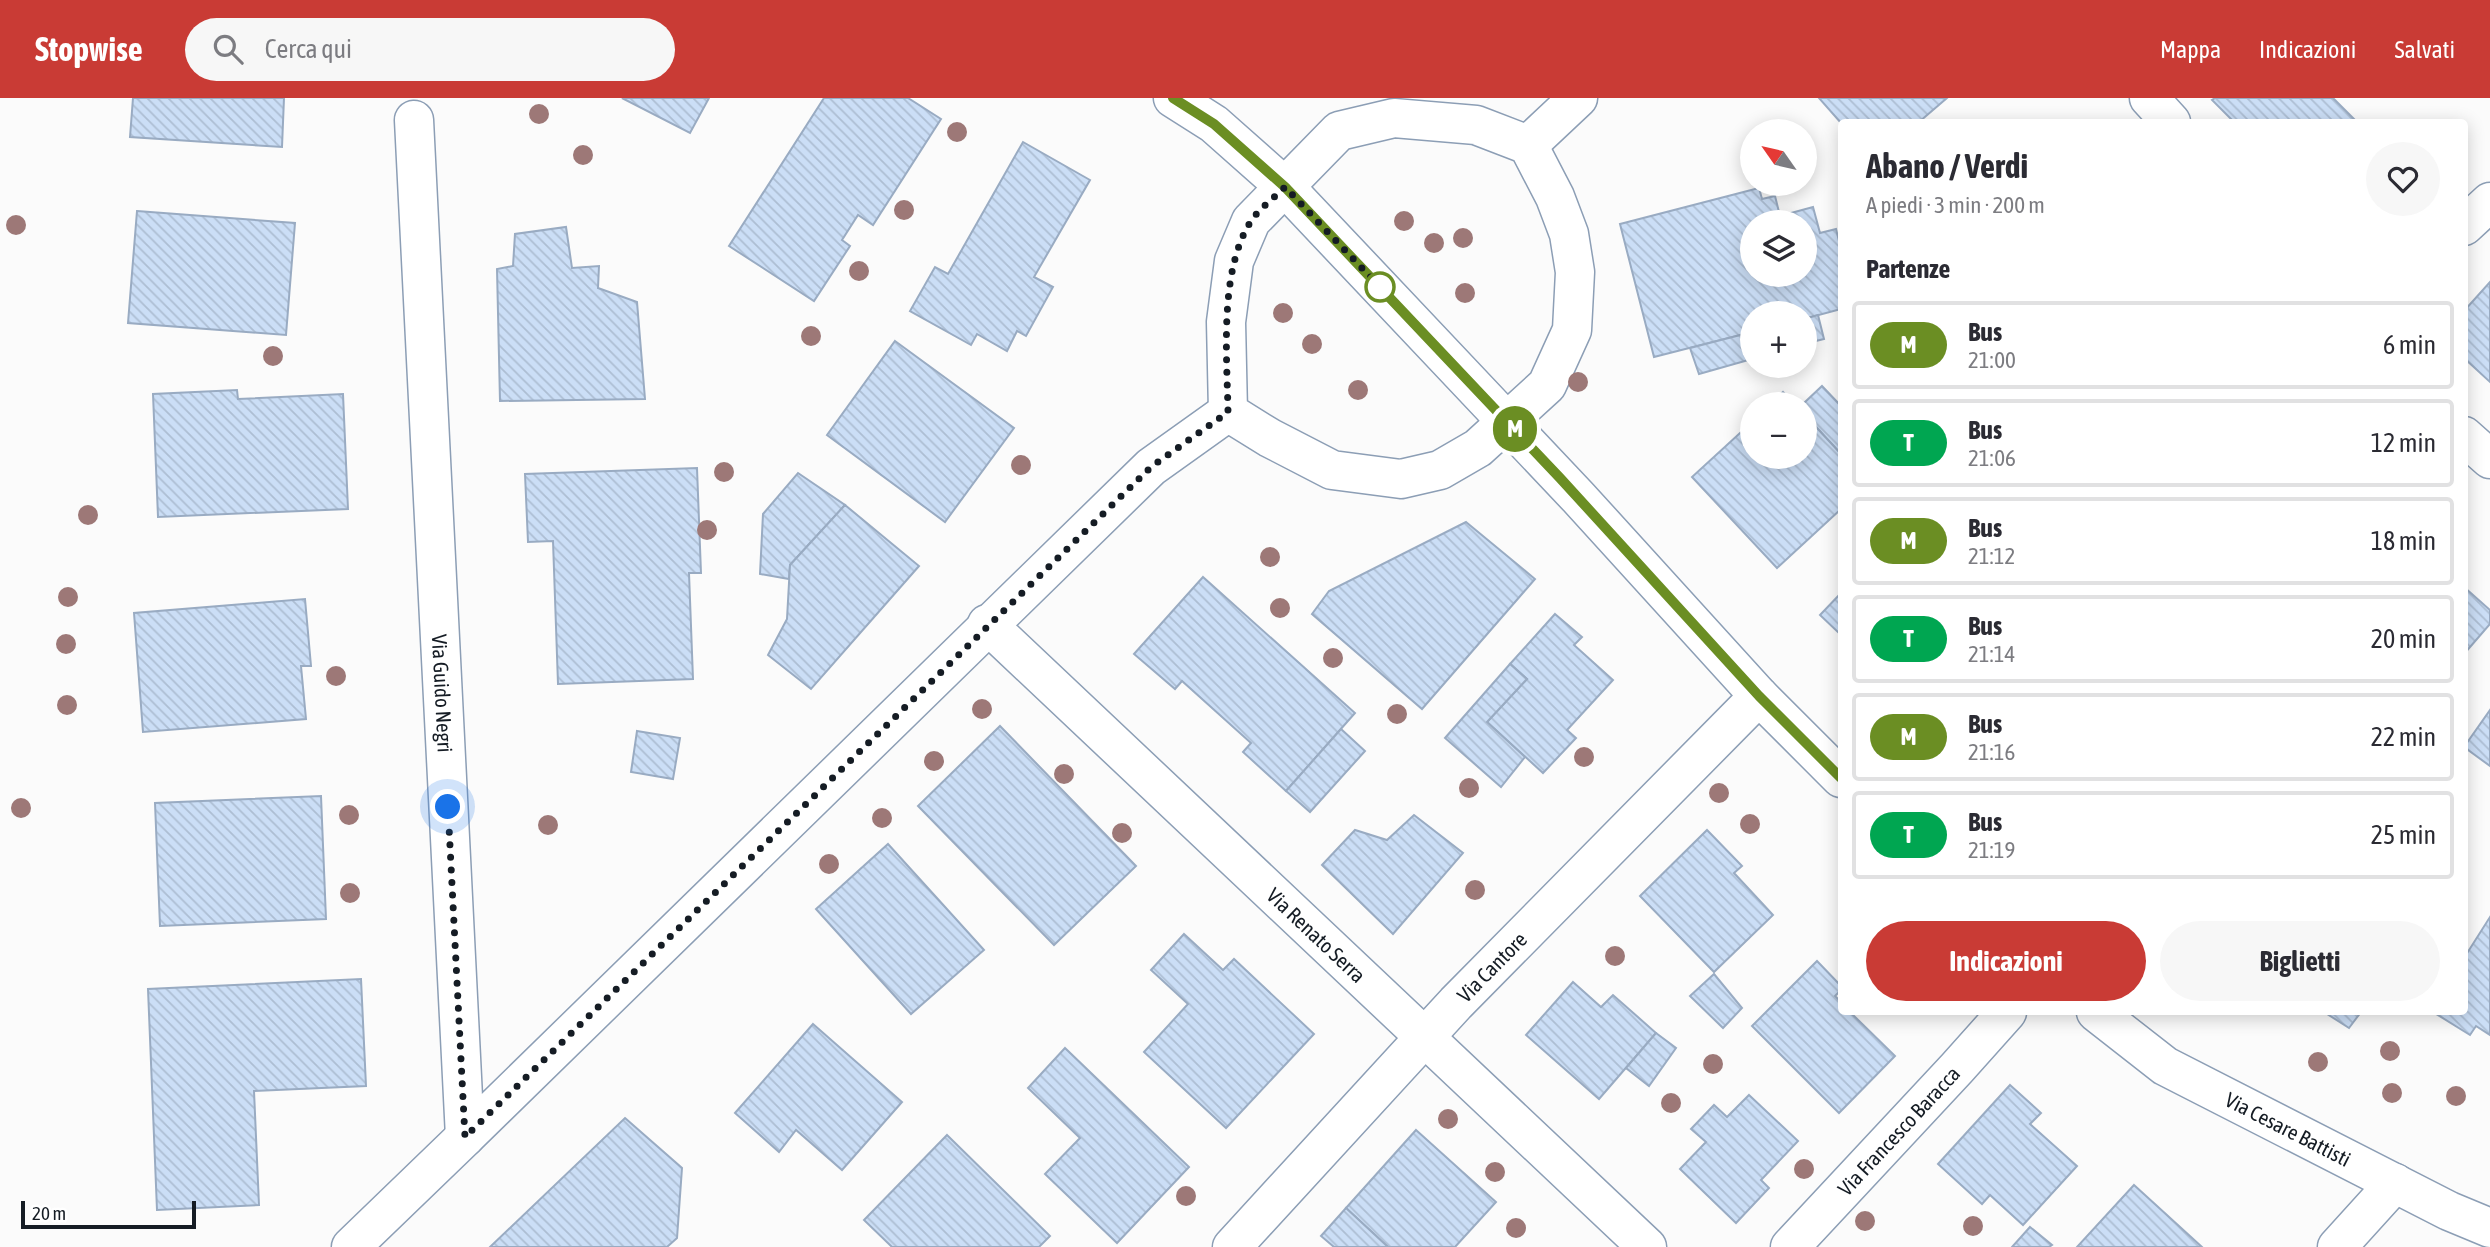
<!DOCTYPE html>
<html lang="it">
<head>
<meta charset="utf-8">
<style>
	body { margin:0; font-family:"Asap Condensed",sans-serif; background:#f7f7f7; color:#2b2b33; height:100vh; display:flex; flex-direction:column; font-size:26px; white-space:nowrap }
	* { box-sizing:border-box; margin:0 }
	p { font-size:23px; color:#7c7c81 }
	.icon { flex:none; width:38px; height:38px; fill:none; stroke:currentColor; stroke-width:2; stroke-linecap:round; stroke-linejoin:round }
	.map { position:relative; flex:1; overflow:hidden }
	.side { position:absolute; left:1838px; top:21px; width:630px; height:896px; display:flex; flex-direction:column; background:#fff; border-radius:7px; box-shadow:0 4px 18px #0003 }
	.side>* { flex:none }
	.badge { padding:0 14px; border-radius:23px; font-size:24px; line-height:46px }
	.needle { width:46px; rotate:304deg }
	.buttons { position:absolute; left:1740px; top:21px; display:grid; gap:14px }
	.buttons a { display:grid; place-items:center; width:77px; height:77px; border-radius:50%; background:#fff; box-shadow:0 4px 18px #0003; font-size:35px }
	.scale { position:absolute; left:21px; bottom:18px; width:175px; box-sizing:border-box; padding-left:7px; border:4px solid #151c24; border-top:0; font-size:19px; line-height:24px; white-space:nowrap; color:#151c24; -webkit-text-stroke:5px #fff; paint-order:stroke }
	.you { position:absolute; width:35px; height:35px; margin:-18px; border:5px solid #fff; border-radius:50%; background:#1a73e8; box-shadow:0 0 0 10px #1a73e833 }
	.map>.badge { position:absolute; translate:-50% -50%; box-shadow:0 0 0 4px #fff }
	h2 { padding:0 28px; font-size:26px; line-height:63px }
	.round { display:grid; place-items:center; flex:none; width:74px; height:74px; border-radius:37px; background:#f7f7f7 }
	.summary { display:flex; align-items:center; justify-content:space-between; height:119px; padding:0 28px }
	h1 { font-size:33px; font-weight:700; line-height:52px }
	.primary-button { display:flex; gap:14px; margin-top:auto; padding:14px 28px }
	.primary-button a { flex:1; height:80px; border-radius:42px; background:#c93b35; color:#fff; font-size:28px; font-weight:700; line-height:80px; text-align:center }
	.primary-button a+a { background:#f7f7f7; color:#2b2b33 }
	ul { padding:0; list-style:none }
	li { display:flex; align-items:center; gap:21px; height:88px; margin:0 14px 10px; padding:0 14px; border:4px solid #e1e1e2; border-radius:7px }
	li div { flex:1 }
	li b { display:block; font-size:26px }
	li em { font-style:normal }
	li .badge { min-width:77px; font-weight:700; text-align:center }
	header { display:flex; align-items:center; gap:42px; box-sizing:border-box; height:98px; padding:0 35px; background:#c93b35; color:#fff }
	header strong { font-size:33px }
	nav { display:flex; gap:38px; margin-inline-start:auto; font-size:24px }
	.search { width:490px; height:63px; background:#f7f7f7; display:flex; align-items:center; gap:18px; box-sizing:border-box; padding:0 24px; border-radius:38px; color:#7c7c81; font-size:26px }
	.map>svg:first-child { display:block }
	.building { fill:url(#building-back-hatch); stroke:#99abc2; stroke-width:2; fill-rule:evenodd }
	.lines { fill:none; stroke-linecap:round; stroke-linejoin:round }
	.minor-casing { stroke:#8c9eb5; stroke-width:41 }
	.minor { stroke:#fff; stroke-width:38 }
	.tree { fill:#9d7877 }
	.line-casing { stroke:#fff; stroke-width:16 }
	.line { stroke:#6b8e23; stroke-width:10 }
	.walk { stroke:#151c24; stroke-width:7; stroke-dasharray:0 12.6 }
	.stop-dot { fill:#fff; stroke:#6b8e23; stroke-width:3.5 }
	.labels { text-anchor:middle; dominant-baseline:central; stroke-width:7; stroke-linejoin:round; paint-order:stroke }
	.street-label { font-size:21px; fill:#151c24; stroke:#fff }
</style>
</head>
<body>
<header>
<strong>Stopwise</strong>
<div class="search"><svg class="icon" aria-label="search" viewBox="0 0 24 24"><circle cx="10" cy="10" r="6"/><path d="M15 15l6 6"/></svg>Cerca qui</div>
<nav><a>Mappa</a><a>Indicazioni</a><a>Salvati</a></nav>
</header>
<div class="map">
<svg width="2490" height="1149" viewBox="0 0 2490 1149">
	<defs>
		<pattern id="building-back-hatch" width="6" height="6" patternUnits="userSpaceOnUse" patternTransform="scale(1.75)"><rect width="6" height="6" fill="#cbdef6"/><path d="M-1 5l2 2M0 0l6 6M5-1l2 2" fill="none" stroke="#adbed3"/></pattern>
	</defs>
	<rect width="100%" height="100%" fill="#fbfbfb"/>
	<g class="building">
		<path d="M133 0H284L282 49 130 39Z"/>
		<path d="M622 0H709L690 35Z"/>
		<path d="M824 0H908L941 21 873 127 858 117 842 142 850 148 814 203 729 148Z"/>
		<path d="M1819 0H1947L1919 24 1841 25Z"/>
		<path d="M2215 0H2333L2357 24H2234L2212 2Z"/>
		<path d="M1023 44 1090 82 1034 179 1053 189 1026 238 1017 233 1007 253 977 236 971 247 910 213 935 169 948 176Z"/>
		<path d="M1759 90 1762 101 1775 98 1780 118 1813 109 1820 135 1836 131 1841 151V211L1804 221V215H1752V234L1654 259 1620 126ZM1752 124H1804V177H1752Z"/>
		<path d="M137 113 295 125 286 237 128 225Z"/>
		<path d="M566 129 572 170 599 168 598 190 637 204 645 301 500 303 497 171 513 168 515 136Z"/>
		<path d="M2490 184V284L2464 260V213Z"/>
		<path d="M1818 217 1824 241 1804 246V221Z"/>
		<path d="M1752 234V261L1699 276 1690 250Z"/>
		<path d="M895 243 1014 330 945 424 827 337Z"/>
		<path d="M1822 288 1841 308V356L1804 316 1803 306Z"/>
		<path d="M237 292 238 301 343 296 348 411 158 419 153 296Z"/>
		<path d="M1783 294 1795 306H1770Z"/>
		<path d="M1804 316 1841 356V411L1777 470 1692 379 1752 324V359H1804Z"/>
		<path d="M697 370 701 475H689L693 581 558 586 553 443 528 444 525 376Z"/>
		<path d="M798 375 845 407 790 467 789 481 760 476 763 416Z"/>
		<path d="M845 407 919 468 811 591 768 557 787 521 790 467Z"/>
		<path d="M1466 424 1535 481 1422 611 1312 516 1329 493Z"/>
		<path d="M1203 479 1355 615 1286 693 1243 654 1251 645 1182 583 1175 591 1134 556Z"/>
		<path d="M2464 489 2490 512V526L2464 556Z"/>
		<path d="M1841 495V537L1820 517Z"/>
		<path d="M305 501 311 568H301L306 621 143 634 134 515Z"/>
		<path d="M1555 516 1582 539 1574 547 1613 582 1567 632 1576 640 1543 675 1487 624 1527 581 1510 566Z"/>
		<path d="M1510 566 1527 581 1487 624 1525 659 1501 689 1445 640Z"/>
		<path d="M2490 612V668L2464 649Z"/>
		<path d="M1000 628 1136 768 1054 847 918 708Z"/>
		<path d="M1341 631 1365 653 1310 714 1286 693Z"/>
		<path d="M637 633 680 640 673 681 631 674Z"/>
		<path d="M321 698 326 821 160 828 155 705Z"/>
		<path d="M1414 717 1463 755 1393 836 1322 767 1355 732 1387 742Z"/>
		<path d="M1707 732 1742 768 1734 775 1773 817 1714 874 1640 798Z"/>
		<path d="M888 746 984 852 911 916 816 811Z"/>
		<path d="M2490 819V937L2476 928 2470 937 2433 914H2464V860Z"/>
		<path d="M1184 836 1223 872 1234 861 1314 936 1226 1030 1144 954 1188 906 1151 872Z"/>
		<path d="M1817 863 1841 888V892L1835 898 1841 904V914H1850L1895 958 1839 1015 1752 928Z"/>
		<path d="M1714 876 1742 910 1723 930 1690 898Z"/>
		<path d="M361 881 366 988 254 993 259 1107 157 1112 148 891Z"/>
		<path d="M1573 884 1601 909 1613 897 1656 935 1599 1001 1526 937Z"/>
		<path d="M2324 914H2361L2349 930Z"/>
		<path d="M813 926 902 1004 842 1072 796 1032 779 1054 735 1015Z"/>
		<path d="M1656 935 1676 950 1649 988 1626 970Z"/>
		<path d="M1065 950 1189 1069 1117 1145 1045 1076 1080 1040 1028 990Z"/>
		<path d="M2010 987 2041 1015 2030 1026 2077 1068 2023 1127 1990 1097 1982 1106 1938 1066Z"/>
		<path d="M1749 997 1798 1043 1761 1082 1769 1090 1736 1125 1680 1071 1706 1044 1691 1031 1714 1007 1727 1019Z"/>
		<path d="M625 1020 682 1070 677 1140 667 1149H490Z"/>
		<path d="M1416 1032 1496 1104 1455 1149H1388L1346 1110Z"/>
		<path d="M947 1037 1050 1138 1039 1149H892L864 1122Z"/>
		<path d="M2134 1087 2202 1149H2077Z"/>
		<path d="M1346 1110 1388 1149H1334L1321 1138Z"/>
		<path d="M2030 1129 2052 1147 2049 1149H2012Z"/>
	</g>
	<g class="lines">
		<defs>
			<g id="minor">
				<path d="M1173 0 1214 26 1285 89 1578 399 1759 598 1841 680"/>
				<path d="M2149 0 2171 24"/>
				<path d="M1394 20 1476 27 1528 47 1555 99 1569 136 1575 174 1572 232 1547 287 1478 350 1440 372 1401 381 1332 372 1270 340 1228 314 1226 224 1234 163 1251 123 1339 33Z"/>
				<path id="s1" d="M414 22 465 1039 1151 369 1228 314"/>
				<path d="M1528 47 1578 0"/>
				<path d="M2464 128 2490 104"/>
				<path d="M2464 338 2490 361"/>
				<path id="s2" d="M987 526 1647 1149"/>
				<path id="s3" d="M2096 914 2165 968 2449 1113 2490 1130"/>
				<path d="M351 1149 465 1039"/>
				<path id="s4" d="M1232 1149 1456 905 1759 598"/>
				<path id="s5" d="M1790 1149 1957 970 2007 914"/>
				<path d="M2337 1149 2395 1085"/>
			</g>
		</defs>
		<use href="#minor" class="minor-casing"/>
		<use href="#minor" class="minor"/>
	</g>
	<g class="tree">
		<circle cx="539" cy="16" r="10"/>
		<circle cx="957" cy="34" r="10"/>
		<circle cx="583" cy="57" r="10"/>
		<circle cx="904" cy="112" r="10"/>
		<circle cx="1404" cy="123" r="10"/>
		<circle cx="16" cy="127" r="10"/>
		<circle cx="1463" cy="140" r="10"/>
		<circle cx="1434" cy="145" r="10"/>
		<circle cx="859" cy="173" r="10"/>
		<circle cx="1465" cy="195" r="10"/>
		<circle cx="1283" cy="215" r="10"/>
		<circle cx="811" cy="238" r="10"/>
		<circle cx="1312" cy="246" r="10"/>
		<circle cx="273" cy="258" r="10"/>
		<circle cx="1578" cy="284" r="10"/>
		<circle cx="1358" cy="292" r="10"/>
		<circle cx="1021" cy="367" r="10"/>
		<circle cx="724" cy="374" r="10"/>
		<circle cx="88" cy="417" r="10"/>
		<circle cx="707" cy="432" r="10"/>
		<circle cx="1270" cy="459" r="10"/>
		<circle cx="68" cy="499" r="10"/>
		<circle cx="1280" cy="510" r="10"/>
		<circle cx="66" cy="546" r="10"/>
		<circle cx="1333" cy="560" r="10"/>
		<circle cx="336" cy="578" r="10"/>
		<circle cx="67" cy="607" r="10"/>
		<circle cx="982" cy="611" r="10"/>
		<circle cx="1397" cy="616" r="10"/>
		<circle cx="1584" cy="659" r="10"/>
		<circle cx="934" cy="663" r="10"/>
		<circle cx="1064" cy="676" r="10"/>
		<circle cx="1469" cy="690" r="10"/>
		<circle cx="1719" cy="695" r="10"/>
		<circle cx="21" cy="710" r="10"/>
		<circle cx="349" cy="717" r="10"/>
		<circle cx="882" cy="720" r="10"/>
		<circle cx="1750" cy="726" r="10"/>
		<circle cx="548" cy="727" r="10"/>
		<circle cx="1122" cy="735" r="10"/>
		<circle cx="829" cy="766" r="10"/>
		<circle cx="1475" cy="792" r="10"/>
		<circle cx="350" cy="795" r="10"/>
		<circle cx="1615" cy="858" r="10"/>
		<circle cx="2390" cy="953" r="10"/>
		<circle cx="2318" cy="964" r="10"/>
		<circle cx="1713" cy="966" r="10"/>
		<circle cx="2392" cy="995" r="10"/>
		<circle cx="2456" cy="998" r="10"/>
		<circle cx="1671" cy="1005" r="10"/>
		<circle cx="1448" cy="1021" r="10"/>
		<circle cx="1804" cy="1071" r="10"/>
		<circle cx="1495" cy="1074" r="10"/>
		<circle cx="1186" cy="1098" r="10"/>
		<circle cx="1865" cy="1123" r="10"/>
		<circle cx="1973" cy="1128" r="10"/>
		<circle cx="1516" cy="1130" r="10"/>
	</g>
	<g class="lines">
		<defs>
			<path id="line" d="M1173 0 1214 26 1285 89 1560 380 1759 598 1841 680"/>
		</defs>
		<use href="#line" class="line-casing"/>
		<use href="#line" class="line"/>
		<path class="walk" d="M448 709 465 1039 1151 369 1228 314C1227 257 1219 173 1251 123 1259 111 1274 100 1285 89L1380 189"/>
	</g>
	<circle class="stop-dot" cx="1380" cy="189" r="14"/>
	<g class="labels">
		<g class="street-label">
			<text stroke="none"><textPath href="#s1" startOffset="574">Via Guido Negri</textPath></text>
			<text stroke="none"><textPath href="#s2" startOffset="453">Via Renato Serra</textPath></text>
			<text stroke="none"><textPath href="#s4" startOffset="382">Via Cantore</textPath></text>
			<text stroke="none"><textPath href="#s3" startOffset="226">Via Cesare Battisti</textPath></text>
			<text stroke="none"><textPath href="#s5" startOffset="159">Via Francesco Baracca</textPath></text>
		</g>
	</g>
</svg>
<div class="buttons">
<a><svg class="needle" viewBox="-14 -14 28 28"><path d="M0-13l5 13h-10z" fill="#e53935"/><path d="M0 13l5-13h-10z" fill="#7c7c81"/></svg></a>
<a><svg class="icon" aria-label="layers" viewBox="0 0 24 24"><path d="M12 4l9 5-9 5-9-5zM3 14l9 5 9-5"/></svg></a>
<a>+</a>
<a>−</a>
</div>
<div class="scale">20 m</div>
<div class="you" style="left:448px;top:709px"></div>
<b class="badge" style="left:1515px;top:331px;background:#6b8e23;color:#fff">M</b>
<section class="side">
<div class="summary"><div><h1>Abano / Verdi</h1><p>A piedi · 3 min · 200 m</p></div><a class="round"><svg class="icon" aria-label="heart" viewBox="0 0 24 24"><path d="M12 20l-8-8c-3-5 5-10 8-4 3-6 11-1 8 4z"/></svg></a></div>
<h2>Partenze</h2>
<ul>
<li><span class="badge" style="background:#6b8e23;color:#fff">M</span><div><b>Bus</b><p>21:00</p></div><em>6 min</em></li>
<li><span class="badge" style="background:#00a651;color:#fff">T</span><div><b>Bus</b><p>21:06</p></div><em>12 min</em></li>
<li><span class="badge" style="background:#6b8e23;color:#fff">M</span><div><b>Bus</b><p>21:12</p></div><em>18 min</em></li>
<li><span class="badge" style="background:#00a651;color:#fff">T</span><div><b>Bus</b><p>21:14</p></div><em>20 min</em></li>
<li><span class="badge" style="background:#6b8e23;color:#fff">M</span><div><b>Bus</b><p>21:16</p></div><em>22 min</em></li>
<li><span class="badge" style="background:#00a651;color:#fff">T</span><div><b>Bus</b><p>21:19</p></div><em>25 min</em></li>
</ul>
<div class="primary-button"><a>Indicazioni</a><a>Biglietti</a></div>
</section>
</div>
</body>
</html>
